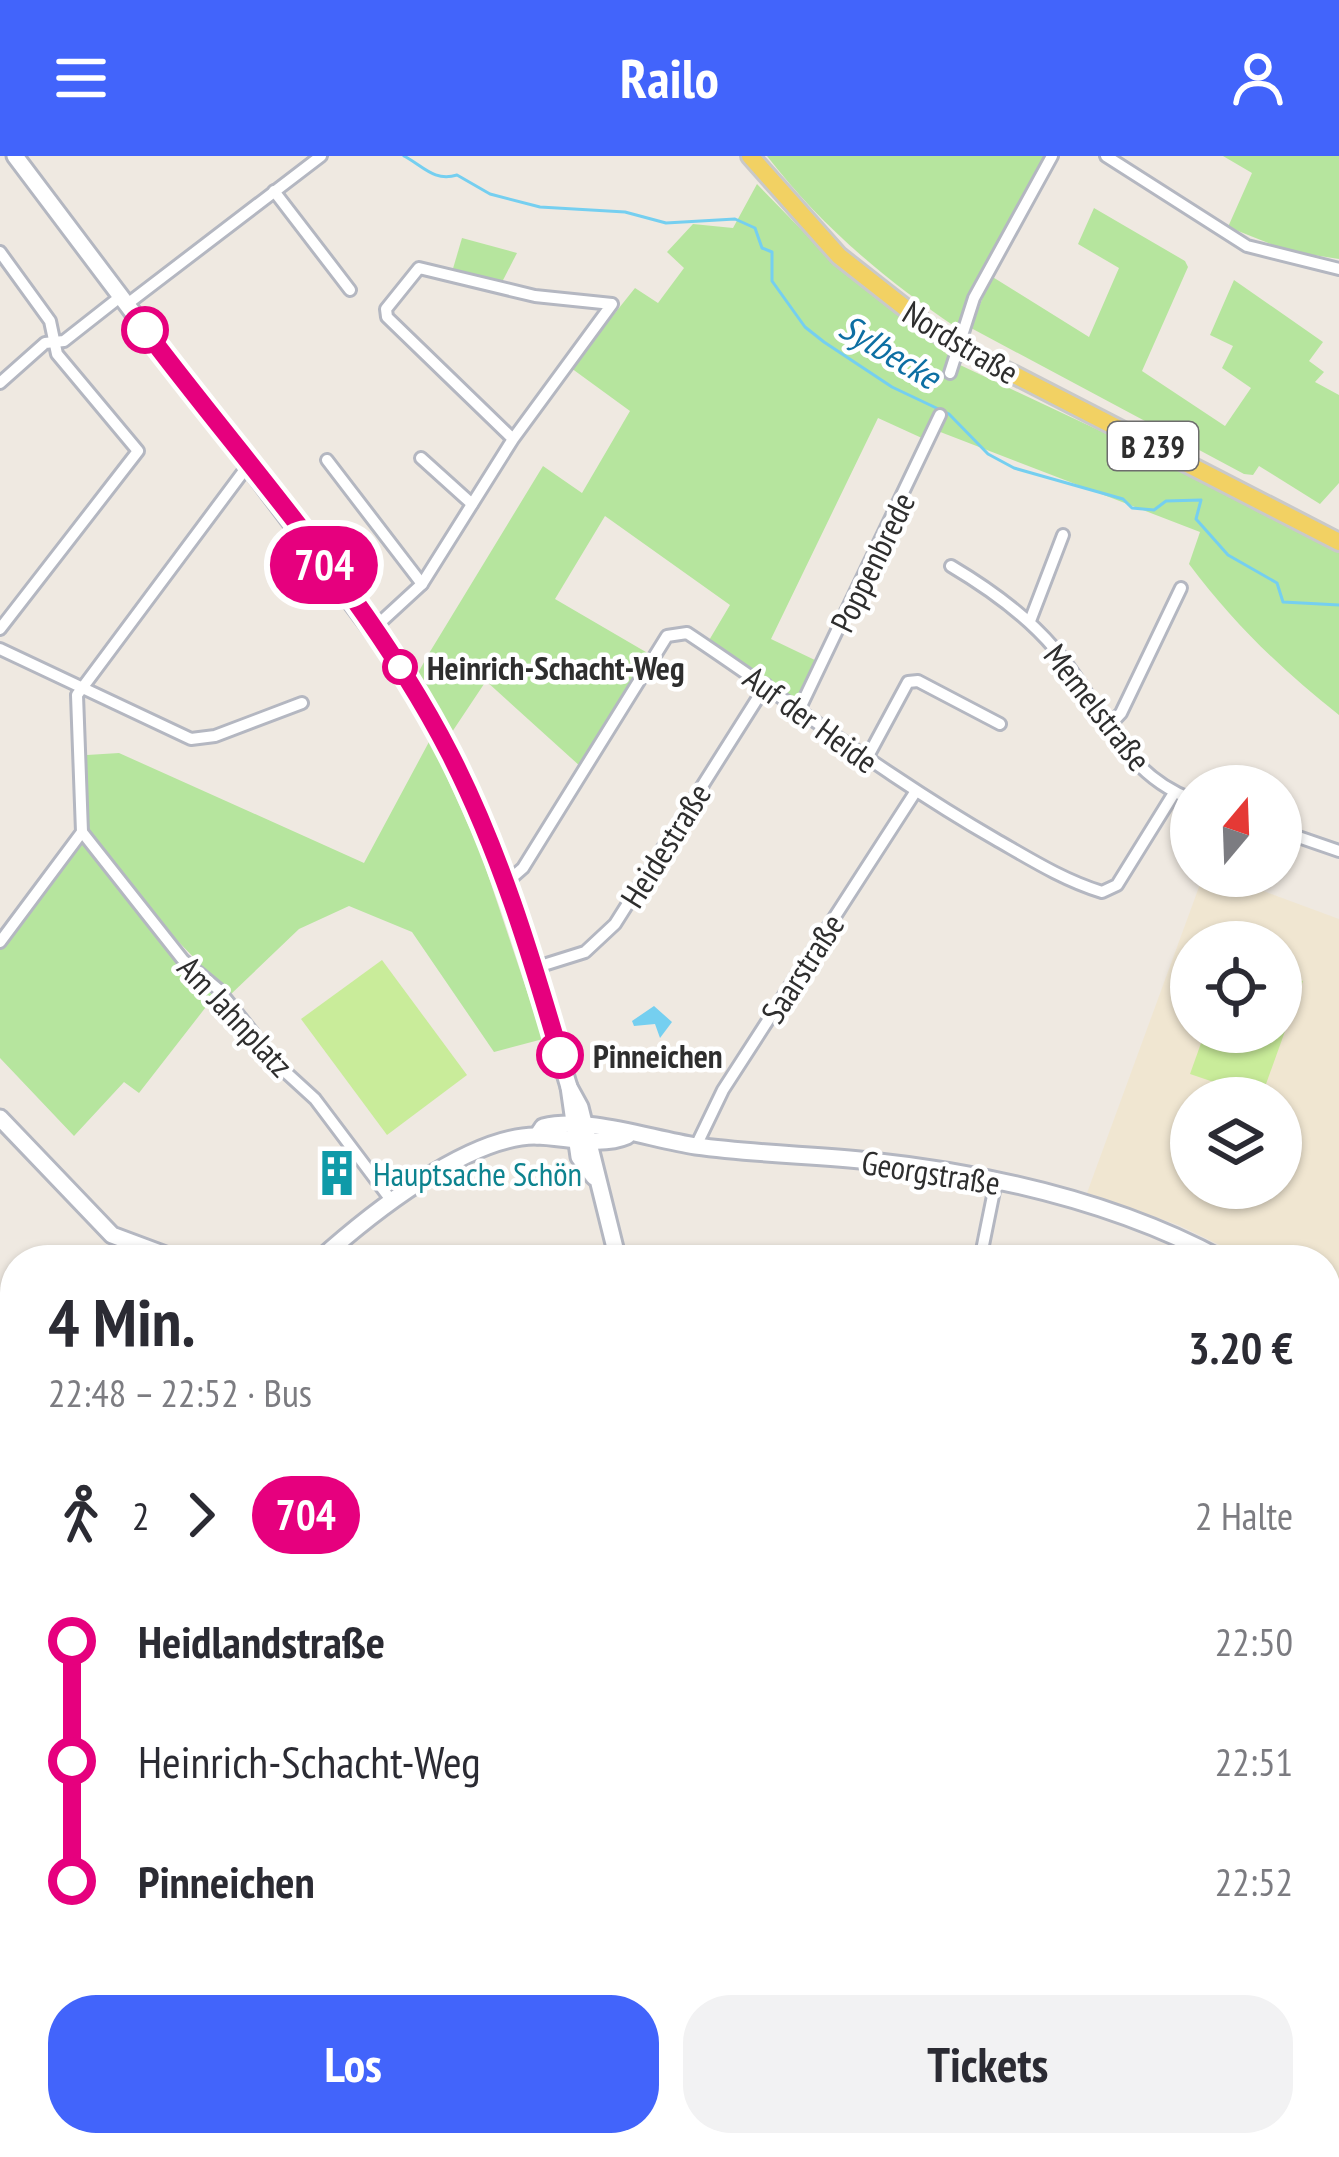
<!DOCTYPE html>
<html lang="de">
<head>
<meta charset="utf-8">
<style>
	body { margin:0; font-family:"PT Sans Narrow",sans-serif; background:#f2f2f3; color:#2b2b33; height:100vh; display:flex; flex-direction:column; font-size:45px; white-space:nowrap }
	* { box-sizing:border-box; margin:0 }
	p { font-size:39px; color:#7c7c81 }
	.icon { flex:none; width:66px; height:66px; fill:none; stroke:currentColor; stroke-width:2; stroke-linecap:round; stroke-linejoin:round }
	.map { position:relative; flex:1; overflow:hidden }
	.side { position:absolute; left:0px; top:1089px; width:1341px; height:912px; display:flex; flex-direction:column; background:#fff; border-radius:48px 48px 0 0; box-shadow:0 3px 9px #0004 }
	.side>* { flex:none }
	.badge { padding:0 24px; border-radius:39px; font-size:42px; line-height:78px }
	.needle { width:78px; rotate:19deg }
	.controls { position:absolute; left:1170px; top:609px; display:grid; gap:24px }
	.controls a { display:grid; place-items:center; width:132px; height:132px; border-radius:50%; background:#fff; box-shadow:0 3px 9px #0004; font-size:60px }
	.map>.badge { position:absolute; translate:-50% -50%; box-shadow:0 0 0 6px #fff }
	.legs { display:flex; align-items:center; gap:18px; height:132px; padding:0 48px; font-size:39px }
	.legs p { margin-inline-start:auto }
	.headline { display:flex; align-items:center; justify-content:space-between; height:204px; padding:0 48px }
	h1 { font-size:66px; font-weight:700; line-height:90px }
	.button { display:flex; gap:24px; margin-top:auto; padding:24px 48px }
	.button a { flex:1; height:138px; border-radius:48px; background:#4264fb; color:#fff; font-size:48px; font-weight:700; line-height:138px; text-align:center }
	.button a+a { background:#f2f2f3; color:#2b2b33 }
	ul { padding:0 48px; list-style:none }
	li { display:flex; align-items:center; gap:42px; height:120px; font-size:45px }
	li i { display:grid; place-items:center; width:18px; height:100%; margin:0 15px; background:currentColor }
	li i::after { content:''; width:30px; height:30px; margin:-15px; border:9px solid; border-radius:50%; background:#fff }
	li p { margin-inline-start:auto }
	li:first-child i { background:linear-gradient(#0000 50%,currentColor 0) }
	li:last-child i { background:linear-gradient(currentColor 50%,#0000 0) }
	header { display:flex; justify-content:space-between; align-items:center; height:156px; padding:0 48px; background:#4264fb; color:#fff; font-size:54px; font-weight:700 }
	.map>svg:first-child { display:block }
	.education { fill:#f0e6d1; fill-rule:evenodd }
	.green { fill:#b6e59e }
	.pitch { fill:#c9ec9a }
	.water { fill:#75cff0 }
	.lines { fill:none; stroke-linecap:round; stroke-linejoin:round }
	.stream { stroke:#75cff0; stroke-width:3 }
	.river { stroke:#75cff0; stroke-width:16 }
	.street-casing { stroke:#b4b7c1; stroke-width:16 }
	.secondary-casing { stroke:#b4b7c1; stroke-width:21 }
	.primary-casing { stroke:#c9c9c9; stroke-width:22 }
	.street { stroke:#fff; stroke-width:10 }
	.secondary { stroke:#fff; stroke-width:15 }
	.primary { stroke:#f2d163; stroke-width:16 }
	.rail-casing { stroke:#a3a6b8; stroke-width:8 }
	.rail { stroke:#fff; stroke-width:3; stroke-dasharray:9; stroke-linecap:butt }
	.primary-bridge-casing { stroke:#c9c9c9; stroke-width:22; stroke-linecap:butt }
	.primary-bridge { stroke:#f2d163; stroke-width:16 }
	.line-1-casing { stroke:#fff; stroke-width:27 }
	.line-1 { stroke:#e6007e; stroke-width:18 }
	.stop-1-dot { fill:#fff; stroke:#e6007e; stroke-width:6 }
	.labels { text-anchor:middle; dominant-baseline:central; stroke-width:9; stroke-linejoin:round; paint-order:stroke }
	.shield { fill:#fff; stroke:#6d6d6d; stroke-width:3 }
	.shield-label { font-size:30px; font-weight:bold; fill:#2e2e2e }
	.street-label { font-size:33px; fill:#2e2e2e; stroke:#fff }
	.stop-label { font-size:33px; font-weight:bold; fill:#2e2e2e; stroke:#fff; text-anchor:start }
	.culture-label { font-size:33px; fill:#0d838f; stroke:#fff; text-anchor:start }
	.water-label { font-size:36px; font-style:italic; fill:#0d6fa3; stroke:#fff }
</style>
</head>
<body>
<header><svg class="icon" aria-label="menu" viewBox="0 0 24 24"><path d="M4 6h16M4 12h16M4 18h16"/></svg>Railo<svg class="icon" aria-label="person" viewBox="0 0 24 24"><circle cx="12" cy="8" r="4"/><path d="M4 21q1-7 8-7t8 7"/></svg></header>
<div class="map">
<svg width="1339" height="2001" viewBox="0 0 1339 2001">
	<rect width="100%" height="100%" fill="#efe9e1"/>
	<path class="education" d="M1203 720H1223L1339 763V1159L1326 1150V1104H1251L1178 1069 1087 1037ZM1191 786H1281V876H1191ZM1191 942H1281V1032H1191Z"/>
	<g class="green">
		<path d="M767 0H1051L957 172C884 123 821 70 767 0Z"/>
		<path d="M1223 0H1339V103L1288 95 1228 71 1252 17Z"/>
		<path d="M757 28 829 102 960 209 1196 320 1339 397V559C1281 513 1234 468 1189 408L1200 376 930 272 924 283 878 262 771 483 819 506 798 545 708 486 730 449 605 360 555 443 651 499 581 611 486 525 452 576 418 517 428 499 543 310 582 337 630 255 571 212 635 132 658 147 684 112 667 96 693 68 733 72Z"/>
		<path d="M1094 52 1185 105 1188 111 1142 215 1225 270 1251 232 1222 212 1233 190 1210 179 1234 124 1323 186 1309 205 1324 216 1315 226 1339 239V327L1320 348 1259 310 1253 319 1244 318 971 172 991 120 1089 181 1119 112 1078 88Z"/>
		<path d="M462 82 517 97 501 128 452 116Z"/>
		<path d="M430 584 480 695 543 883 494 896 412 776 349 750 299 773 230 839 170 777 94 686 85 669 87 599 119 597 364 707Z"/>
		<path d="M83 686 172 798 216 838 139 937 124 926 74 980 0 902V794Z"/>
		<path d="M0 1139 15 1152V1214L6 1221 0 1216Z"/>
	</g>
	<g class="pitch">
		<path d="M382 804 467 919 387 979 301 863Z"/>
		<path d="M1281 817 1303 825 1261 942 1190 918 1205 876H1281Z"/>
	</g>
	<path class="water" d="M654 850 672 866 660 882 655 868 634 870 632 865Z"/>
	<g class="lines">
		<path class="stream" d="M404 0C423 10 434 26 457 19L490 38 540 51 625 56 666 67 735 63 755 72 762 92 772 96V125L805 171 824 186 892 231 949 258 988 298 1014 312 1123 343 1132 352 1154 354 1166 345 1201 344 1196 363 1228 399 1277 427 1283 446 1339 449"/>
		<g class="river">
			<path d="M0 1184 15 1189"/>
			<path d="M663 2001 666 1986"/>
		</g>
		<defs>
			<g id="street">
				<path d="M1106 0 1247 90 1339 113"/>
				<path d="M274 35 350 134"/>
				<path d="M0 96 50 165 57 198 138 295 0 473"/>
				<path d="M126 149 321 0"/>
				<path d="M950 217 974 142 1052 0"/>
				<path d="M0 227 45 187 64 185 120 141"/>
				<path d="M421 302 472 348"/>
				<path d="M327 304 422 428"/>
				<path d="M951 410C988 432 1026 459 1054 492 1100 545 1120 617 1191 643"/>
				<path d="M1030 465 1063 379"/>
				<path d="M372 474 422 428 513 283 612 148 535 140 419 112 386 153 387 161 513 283"/>
				<path d="M0 493 191 583 215 580 302 547"/>
				<path d="M800 552 940 259"/>
				<path d="M1108 571 1121 557 1181 432"/>
				<path d="M867 602 908 526 918 525 1000 568"/>
				<path d="M1281 675 1339 695"/>
				<path d="M82 676 183 804 218 833 280 911 315 943 391 1044"/>
				<path d="M507 726 523 712 667 480 687 477C791 546 887 621 995 683 1030 703 1063 724 1102 736L1117 729 1174 637"/>
				<path d="M0 786 82 676 77 539 249 308"/>
				<path d="M534 812 585 796 615 768 766 529"/>
				<path d="M696 990 723 934 914 638"/>
				<path d="M980 1104 996 1025"/>
				<path d="M1326 1328 1339 1321"/>
				<path d="M1326 1449 1339 1456"/>
				<path d="M0 1483 15 1497"/>
				<path d="M1326 1591 1339 1602"/>
				<path d="M1326 1928 1339 1913"/>
				<path d="M450 1986 460 2001"/>
				<path d="M580 2001 601 1986"/>
				<path d="M789 2001 809 1986"/>
				<path d="M1273 2001 1284 1986"/>
			</g>
			<g id="secondary">
				<path d="M15 0 402 514 450 597 510 734 569 931 580 951 618 1104"/>
				<path d="M569 931 579 1001 594 1021"/>
				<path d="M0 962 112 1079 179 1104"/>
				<path d="M537 980 543 971C587 960 650 983 696 990 754 998 813 999 871 1005 992 1018 1116 1046 1223 1104"/>
				<path d="M319 1104C368 1060 466 981 535 980 563 980 600 992 627 980"/>
				<path d="M1326 1164 1339 1173"/>
				<path d="M0 1386 15 1372"/>
				<path d="M1326 1664 1339 1638"/>
				<path d="M0 1751 15 1776"/>
				<path d="M219 1986 235 2001"/>
				<path d="M854 1986 855 2001"/>
				<path d="M1132 2001 1144 1986"/>
			</g>
			<g id="primary">
				<path d="M750 0 839 100 937 177"/>
				<path d="M966 194 1339 386"/>
			</g>
		</defs>
		<use href="#street" class="street-casing"/>
		<use href="#secondary" class="secondary-casing"/>
		<use href="#primary" class="primary-casing"/>
		<use href="#street" class="street"/>
		<use href="#secondary" class="secondary"/>
		<use href="#primary" class="primary"/>
		<defs>
			<g id="rail">
				<path d="M0 1903 15 1917"/>
				<path d="M0 1927 15 1941"/>
				<path d="M63 1986 80 2001"/>
				<path d="M90 1986 106 2001"/>
			</g>
		</defs>
		<use href="#rail" class="rail-casing"/>
		<use href="#rail" class="rail"/>
		<defs>
			<path id="primary-bridge" d="M937 177 966 194"/>
		</defs>
		<use href="#primary-bridge" class="primary-bridge-casing"/>
		<use href="#primary-bridge" class="primary-bridge"/>
	</g>
	<g class="lines">
		<defs>
			<path id="line-1" d="M145 174C249 312 371 444 450 598 499 694 530 796 560 899"/>
		</defs>
		<use href="#line-1" class="line-1-casing"/>
		<use href="#line-1" class="line-1"/>
	</g>
	<defs>
		<symbol id="building-bare" viewBox="-9 -9 18 18"><path d="M-4-6H4V6H1V3H-1V6H-4ZM-2.5-4.3h1.7v1.8h-1.7ZM.8-4.3h1.7v1.8H.8ZM-2.5-1h1.7V.8h-1.7ZM.8-1h1.7V.8H.8Z" fill="#0f9aa8" stroke="#fff" stroke-width="2.5" paint-order="stroke"/></symbol>
	</defs>
	<g fill-rule="evenodd">
		<use href="#building-bare" x="304" y="984" width="66" height="66"/>
	</g>
	<g class="stop-1-dot">
		<circle cx="145" cy="174" r="21"/>
		<circle cx="400" cy="511" r="15"/>
		<circle cx="560" cy="899" r="21"/>
	</g>
	<g class="labels">
		<rect class="shield" x="1108" y="266" width="90" height="48" rx="9"/>
		<g class="shield-label">
			<text x="1153" y="290">B 239</text>
		</g>
		<g class="street-label">
			<text transform="translate(961 186) rotate(31)">Nordstraße</text>
			<text transform="translate(872 406) rotate(-64)">Poppenbrede</text>
			<text transform="translate(1098 551) rotate(52)">Memelstraße</text>
			<text transform="translate(811 563) rotate(36)">Auf der Heide</text>
			<text transform="translate(665 689) rotate(-58)">Heidestraße</text>
			<text transform="translate(802 812) rotate(-57)">Saarstraße</text>
			<text transform="translate(236 860) rotate(47)">Am Jahnplatz</text>
			<text transform="translate(931 1016) rotate(9)">Georgstraße</text>
		</g>
		<g class="stop-label">
			<text x="427" y="511">Heinrich-Schacht-Weg</text>
			<text x="593" y="899">Pinneichen</text>
		</g>
		<g class="culture-label">
			<text x="373" y="1017">Hauptsache Schön</text>
		</g>
		<g class="water-label">
			<text transform="translate(890 195) rotate(31)">Sylbecke</text>
		</g>
	</g>
</svg>
<div class="controls">
<a><svg class="needle" viewBox="-14 -14 28 28"><path d="M0-13l5 13h-10z" fill="#e53935"/><path d="M0 13l5-13h-10z" fill="#7c7c81"/></svg></a>
<a><svg class="icon" aria-label="locate" viewBox="0 0 24 24"><circle cx="12" cy="12" r="6"/><path d="M12 2v4M12 18v4M2 12h4M18 12h4"/></svg></a>
<a><svg class="icon" aria-label="layers" viewBox="0 0 24 24"><path d="M12 4l9 5-9 5-9-5zM3 14l9 5 9-5"/></svg></a>
</div>
<b class="badge" style="left:324px;top:409px;background:#e6007e;color:#fff">704</b>
<section class="side">
<div class="headline"><div><h1>4 Min.</h1><p>22:48 – 22:52 · Bus</p></div><b>3.20 €</b></div>
<div class="legs"><svg class="icon" aria-label="walk" viewBox="0 0 24 24"><circle cx="13" cy="4" r="2"/><path d="M13 8l-2 6 4 7M11 14l-3 7M7 12l3-4h3l4 4"/></svg>2<svg class="icon" aria-label="forward" viewBox="0 0 24 24"><path d="M9 5l7 7-7 7"/></svg><b class="badge" style="background:#e6007e;color:#fff">704</b><p>2 Halte</p></div>
<ul>
<li><i style="color:#e6007e"></i><b>Heidlandstraße</b><p>22:50</p></li>
<li><i style="color:#e6007e"></i><span>Heinrich-Schacht-Weg</span><p>22:51</p></li>
<li><i style="color:#e6007e"></i><b>Pinneichen</b><p>22:52</p></li>
</ul>
<div class="button"><a>Los</a><a>Tickets</a></div>
</section>
</div>
</body>
</html>
